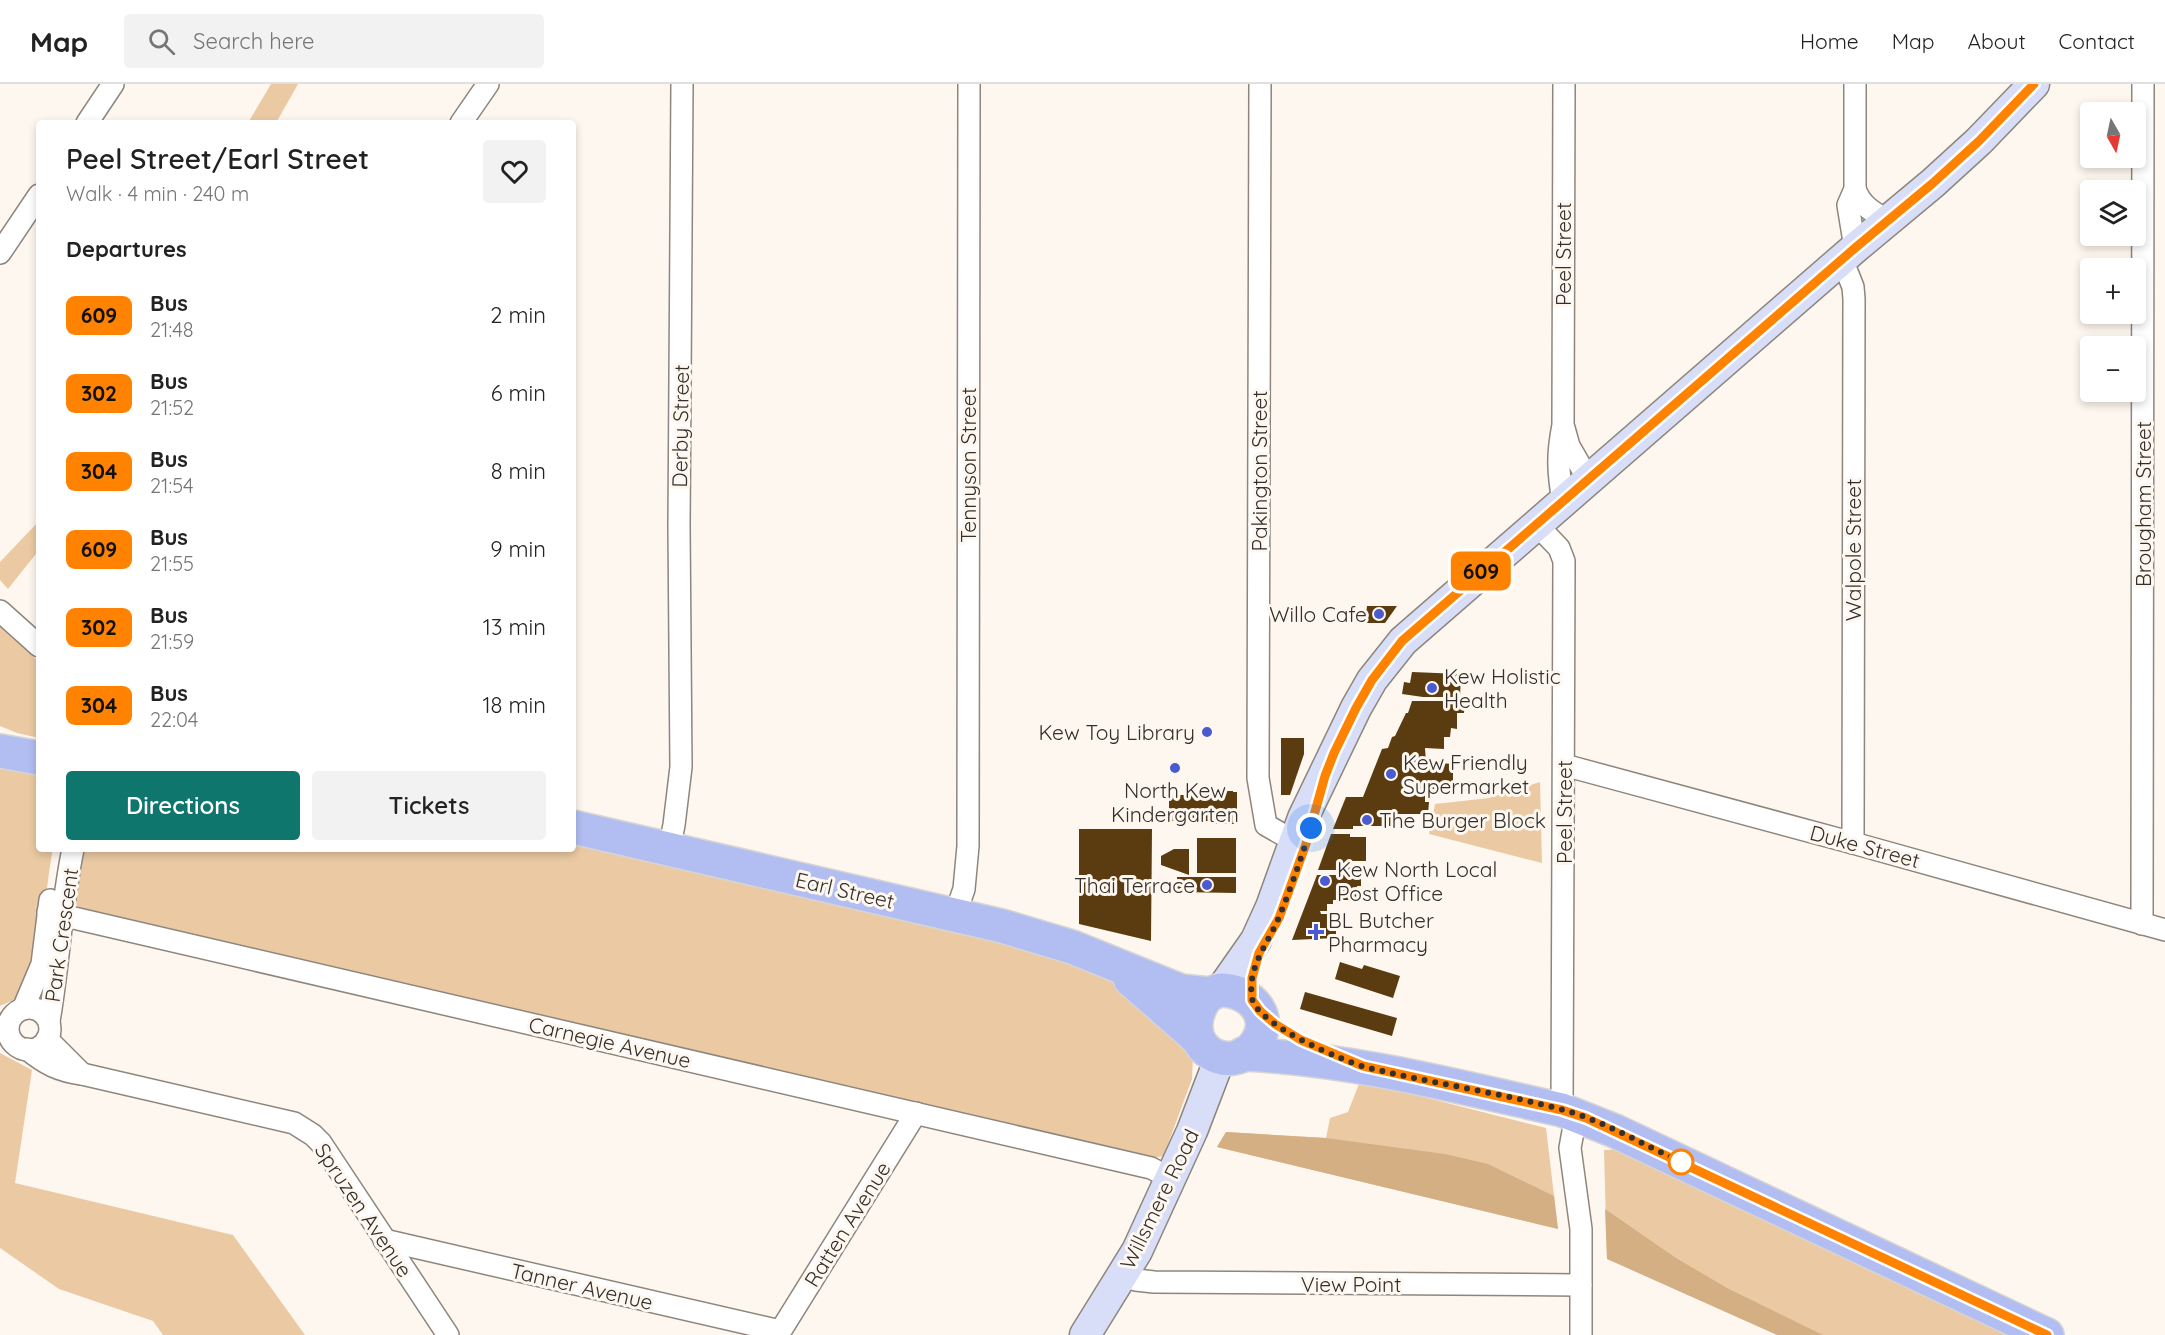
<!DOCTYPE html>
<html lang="en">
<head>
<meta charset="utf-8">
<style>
	body { margin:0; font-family:Quicksand,sans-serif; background:#f2f2f2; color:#222; height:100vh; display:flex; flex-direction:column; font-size:22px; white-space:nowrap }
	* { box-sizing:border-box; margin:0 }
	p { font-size:20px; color:#767676 }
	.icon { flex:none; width:33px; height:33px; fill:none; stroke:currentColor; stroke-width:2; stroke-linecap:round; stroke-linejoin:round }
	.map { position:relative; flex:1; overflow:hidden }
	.sheet { position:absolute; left:36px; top:36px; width:540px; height:732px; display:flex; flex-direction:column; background:#fff; border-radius:6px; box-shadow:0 3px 9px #0003 }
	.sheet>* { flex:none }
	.badge { padding:0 12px; border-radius:9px; font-size:21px; line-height:39px }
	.needle { width:39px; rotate:171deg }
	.buttons { position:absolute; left:2080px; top:18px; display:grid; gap:12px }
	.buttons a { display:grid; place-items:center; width:66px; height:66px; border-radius:6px; background:#fff; box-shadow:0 3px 9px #0003; font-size:30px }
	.you { position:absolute; width:30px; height:30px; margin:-15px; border:4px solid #fff; border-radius:50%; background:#1a73e8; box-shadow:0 0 0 9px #1a73e833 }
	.map>.badge { position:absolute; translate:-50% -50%; box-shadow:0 0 0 3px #fff }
	h2 { padding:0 30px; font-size:22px; line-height:54px }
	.round { display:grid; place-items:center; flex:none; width:63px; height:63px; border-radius:6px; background:#f2f2f2 }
	.overview { display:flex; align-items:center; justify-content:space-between; height:102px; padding:0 30px }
	h1 { font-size:28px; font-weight:600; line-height:45px }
	.action { display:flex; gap:12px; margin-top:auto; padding:12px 30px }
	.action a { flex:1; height:69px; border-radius:6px; background:#0f766e; color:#fff; font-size:24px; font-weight:600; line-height:69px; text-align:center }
	.action a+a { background:#f2f2f2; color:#222 }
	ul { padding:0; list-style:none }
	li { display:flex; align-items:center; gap:18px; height:78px; padding:0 30px }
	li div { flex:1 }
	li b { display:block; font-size:22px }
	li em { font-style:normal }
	li .badge { min-width:66px; font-weight:700; text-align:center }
	header { display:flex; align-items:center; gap:36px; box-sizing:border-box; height:84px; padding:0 30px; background:#fff; border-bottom:2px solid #e0e0e0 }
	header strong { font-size:28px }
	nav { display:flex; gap:33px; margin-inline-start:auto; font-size:21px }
	.search { width:420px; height:54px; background:#f2f2f2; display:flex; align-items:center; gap:15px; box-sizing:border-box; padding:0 21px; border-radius:6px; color:#767676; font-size:22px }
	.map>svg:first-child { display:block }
	.green { fill:#ebcaa3 }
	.forest { fill:#d4af84 }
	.building { fill:#5b3c10 }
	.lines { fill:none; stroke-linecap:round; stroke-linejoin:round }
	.street-casing { stroke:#8e867d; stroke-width:24 }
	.secondary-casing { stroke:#8e867d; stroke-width:33 }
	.primary-casing { stroke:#d6d5d5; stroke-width:36 }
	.street { stroke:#fff; stroke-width:21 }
	.secondary { stroke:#d8def8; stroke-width:30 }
	.primary { stroke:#b2bef2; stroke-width:33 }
	.line-casing { stroke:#fff; stroke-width:14 }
	.line { stroke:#ff8200; stroke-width:9 }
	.walk { stroke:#322f2c; stroke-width:6; stroke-dasharray:0 10.8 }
	.poi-dot { fill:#4a5acf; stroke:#fef7ef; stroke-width:2 }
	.stop-dot { fill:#fff; stroke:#ff8200; stroke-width:3 }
	.labels { text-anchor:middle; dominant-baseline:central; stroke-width:6; stroke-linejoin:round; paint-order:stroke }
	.street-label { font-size:21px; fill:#322f2c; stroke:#fef7ef }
	.poi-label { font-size:21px; fill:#322f2c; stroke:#fef7ef; text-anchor:start }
</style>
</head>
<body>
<header>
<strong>Map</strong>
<div class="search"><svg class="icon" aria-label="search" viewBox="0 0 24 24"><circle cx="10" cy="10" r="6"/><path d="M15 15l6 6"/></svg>Search here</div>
<nav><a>Home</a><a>Map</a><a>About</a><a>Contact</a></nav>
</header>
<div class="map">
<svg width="2165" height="1251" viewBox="0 0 2165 1251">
	<rect width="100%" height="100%" fill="#fef7ef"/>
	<g class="green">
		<path d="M271 0H298L276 39H248Z"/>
		<path d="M39 437V466L8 505 0 496V478Z"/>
		<path d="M0 542 39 578V654L17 649 0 642Z"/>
		<path d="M0 681 39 688V765H53C45 801 43 885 20 910 15 916 7 919 0 922Z"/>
		<path d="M1540 698 1542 779 1429 750 1435 720 1489 714Z"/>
		<path d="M573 755 1016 857 1111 895 1165 937 1193 974 1192 995 1165 1068 1163 1072 1150 1075 79 825 72 817 78 765H573Z"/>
		<path d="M0 969 32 986 15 1099 233 1151 305 1251H163L153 1237 59 1205 0 1164Z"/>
		<path d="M1360 997 1546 1044 1558 1145 1217 1063 1226 1048 1326 1054 1330 1034 1348 1028Z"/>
		<path d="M1624 1065 2007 1251H1794L1607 1175 1604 1066Z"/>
	</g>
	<g class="forest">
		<path d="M1226 1048 1326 1054 1445 1070 1488 1080 1554 1112 1558 1145 1217 1063Z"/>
		<path d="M1605 1125 1676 1174 1727 1204 1823 1251H1777L1607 1175Z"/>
	</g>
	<g class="building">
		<path d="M1367 522H1397L1385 539H1365Z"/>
		<path d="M1412 588 1461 590 1460 613H1423L1402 610 1404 598 1410 599Z"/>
		<path d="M1412 617H1465L1464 629H1457V645L1451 644 1450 653H1444V665L1425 664 1426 678 1453 680V705H1425V718H1429L1428 730H1396V742H1353V745H1333L1346 713H1363L1382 665 1388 664 1392 653 1395 652 1406 629H1408Z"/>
		<path d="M1281 654H1304V670L1290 711H1281Z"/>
		<path d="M1210 707H1233V708H1237V738L1235 740H1210V737H1169V711H1210Z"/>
		<path d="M1079 745H1152L1151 857 1079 840Z"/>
		<path d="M1331 750H1350V753H1366V777H1350V786H1318Z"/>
		<rect x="1197" y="754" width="39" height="35"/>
		<path d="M1174 765H1189V791L1161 781V772Z"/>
		<path d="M1317 791H1361V802H1357L1356 816H1333V820H1327V827H1320L1321 830H1333V841H1336V854L1292 856Z"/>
		<path d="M1177 793H1236V809L1177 808Z"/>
		<path d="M1340 878 1362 885 1364 881 1400 892 1393 914 1335 895Z"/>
		<path d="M1305 908 1397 934 1392 952 1300 925Z"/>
	</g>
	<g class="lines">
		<defs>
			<g id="street">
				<path d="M1260 0 1258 694 1266 741 1294 757"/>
				<path d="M1855 0V105L1848 121 1855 164"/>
				<path d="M87 39 113 0"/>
				<path d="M461 39 488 0"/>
				<path d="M1855 105C1861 122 1873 128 1888 137"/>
				<path d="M0 169 39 111"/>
				<path d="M1842 175 1853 203 1854 215 1853 759"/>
				<path d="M1564 344 1569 362 1588 395"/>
				<path d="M1563 418C1558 388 1557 371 1563 341L1564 0"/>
				<path d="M1536 440 1559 464 1564 477 1562 1026"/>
				<path d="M0 527 39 562"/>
				<path d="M1564 681 1853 759 2165 846"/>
				<path d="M669 765 674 741 681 683 679 443 682 0"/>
				<path d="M48 828 1151 1084 1170 1094"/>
				<path d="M955 831 964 805 968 762 969 0"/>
				<path d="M2142 840 2143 0"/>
				<circle cx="29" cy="945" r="21"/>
				<path d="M23 925 42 880 50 816"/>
				<path d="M49 937C59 880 61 822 73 765"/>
				<path d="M47 955 82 990"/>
				<path d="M27 965C45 980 59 987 82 990L294 1039 313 1051 321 1059 448 1251"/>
				<path d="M1576 1031 1570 1064 1581 1145V1251"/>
				<path d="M384 1156 780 1247"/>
				<path d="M1123 1192 1136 1196 1154 1198 1581 1201"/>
				<path d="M778 1251 916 1029"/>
			</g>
			<g id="secondary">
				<path d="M1221 906 1256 856 1271 823 1303 734 1356 624 1372 596 1403 557 1855 164 1933 99 1979 57 2034 0"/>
				<path d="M1085 1251 1137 1167 1192 1047 1220 974"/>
			</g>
			<g id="primary">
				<path d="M0 667 39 674"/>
				<path d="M573 743 1002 842 1072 863 1181 907 1209 910"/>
				<path d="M1130 895 1196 953"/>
				<path d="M1221 906C1252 906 1276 935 1254 962 1230 991 1183 966 1199 926 1204 914 1209 909 1221 906Z"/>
				<path d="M1243 970C1352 975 1456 1002 1562 1026L1615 1047 2047 1251"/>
			</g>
		</defs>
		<use href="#street" class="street-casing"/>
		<use href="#secondary" class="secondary-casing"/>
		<use href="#primary" class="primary-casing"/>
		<use href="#street" class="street"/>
		<use href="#secondary" class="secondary"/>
		<use href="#primary" class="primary"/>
	</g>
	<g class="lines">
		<defs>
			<path id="line" d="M2034 0 1979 57 1933 99 1855 164 1402 557 1372 596 1356 624 1334 669 1325 692 1306 760 1279 834 1259 869 1252 894V916L1260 927 1275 940 1301 956 1363 982 1562 1026 1586 1034 2047 1251"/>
		</defs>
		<use href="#line" class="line-casing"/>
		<use href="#line" class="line"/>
		<path class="walk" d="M1311 744C1301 774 1291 804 1279 833 1268 860 1247 883 1252 914 1256 940 1341 976 1365 983 1430 999 1496 1008 1560 1025 1602 1036 1642 1060 1681 1078"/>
	</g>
	<g class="poi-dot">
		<circle cx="1379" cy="530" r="6"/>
		<circle cx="1432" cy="604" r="6"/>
		<circle cx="1207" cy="648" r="6"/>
		<circle cx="1175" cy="684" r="6"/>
		<circle cx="1391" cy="690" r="6"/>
		<circle cx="1367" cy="736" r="6"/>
		<circle cx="1325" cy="797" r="6"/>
		<circle cx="1207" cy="801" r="6"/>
		<path d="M1313 839h6v6h6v6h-6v6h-6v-6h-6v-6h6z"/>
	</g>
	<circle class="stop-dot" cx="1681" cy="1078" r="12"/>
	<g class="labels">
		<g class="street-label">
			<text transform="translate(1563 170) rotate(-90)">Peel Street</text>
			<text transform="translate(680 342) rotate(-89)">Derby Street</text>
			<text transform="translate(968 381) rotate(-90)">Tennyson Street</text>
			<text transform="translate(1259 387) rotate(-90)">Pakington Street</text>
			<text transform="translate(2143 420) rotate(-90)">Brougham Street</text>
			<text transform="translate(1853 466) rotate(-90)">Walpole Street</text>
			<text transform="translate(1564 728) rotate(-90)">Peel Street</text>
			<text transform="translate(1865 762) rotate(15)">Duke Street</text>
			<text transform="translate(845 806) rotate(13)">Earl Street</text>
			<text transform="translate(61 851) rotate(-82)">Park Crescent</text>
			<text transform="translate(610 958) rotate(13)">Carnegie Avenue</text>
			<text transform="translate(1159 1115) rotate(-64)">Willsmere Road</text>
			<text transform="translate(364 1126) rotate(56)">Spruzen Avenue</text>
			<text transform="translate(847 1140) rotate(-58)">Ratten Avenue</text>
			<text x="1351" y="1200">View Point</text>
			<text transform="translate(582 1202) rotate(13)">Tanner Avenue</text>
		</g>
		<g class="poi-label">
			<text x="1367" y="530" text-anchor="end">Willo Cafe</text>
			<text x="1444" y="592">Kew Holistic<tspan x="1444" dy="24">Health</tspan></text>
			<text x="1195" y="648" text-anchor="end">Kew Toy Library</text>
			<text x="1403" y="678">Kew Friendly<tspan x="1403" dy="24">Supermarket</tspan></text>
			<text x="1175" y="706" text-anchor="middle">North Kew<tspan x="1175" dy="24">Kindergarten</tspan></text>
			<text x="1379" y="736">The Burger Block</text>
			<text x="1337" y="785">Kew North Local<tspan x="1337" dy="24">Post Office</tspan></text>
			<text x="1195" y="801" text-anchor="end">Thai Terrace</text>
			<text x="1328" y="836">BL Butcher<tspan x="1328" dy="24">Pharmacy</tspan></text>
		</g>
	</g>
</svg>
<div class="buttons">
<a><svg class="needle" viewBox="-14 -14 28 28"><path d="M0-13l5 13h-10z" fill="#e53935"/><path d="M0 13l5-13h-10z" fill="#767676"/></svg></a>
<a><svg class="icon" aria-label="layers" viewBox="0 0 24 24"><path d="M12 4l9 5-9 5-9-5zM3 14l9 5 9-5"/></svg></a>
<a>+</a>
<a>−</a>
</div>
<div class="you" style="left:1311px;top:744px"></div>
<b class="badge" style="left:1481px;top:487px;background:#ff8200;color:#111">609</b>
<section class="sheet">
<div class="overview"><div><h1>Peel Street/Earl Street</h1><p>Walk · 4 min · 240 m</p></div><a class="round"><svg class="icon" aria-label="heart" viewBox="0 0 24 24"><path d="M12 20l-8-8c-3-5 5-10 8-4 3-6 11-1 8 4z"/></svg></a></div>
<h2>Departures</h2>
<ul>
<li><span class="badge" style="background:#ff8200;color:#111">609</span><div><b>Bus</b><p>21:48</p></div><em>2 min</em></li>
<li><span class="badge" style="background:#ff8200;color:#111">302</span><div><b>Bus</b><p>21:52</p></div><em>6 min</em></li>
<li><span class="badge" style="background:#ff8200;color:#111">304</span><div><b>Bus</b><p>21:54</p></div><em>8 min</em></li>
<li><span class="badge" style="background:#ff8200;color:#111">609</span><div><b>Bus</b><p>21:55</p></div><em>9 min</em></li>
<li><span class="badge" style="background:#ff8200;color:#111">302</span><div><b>Bus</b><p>21:59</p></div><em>13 min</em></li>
<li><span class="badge" style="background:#ff8200;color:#111">304</span><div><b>Bus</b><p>22:04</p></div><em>18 min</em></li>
</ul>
<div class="action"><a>Directions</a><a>Tickets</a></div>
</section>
</div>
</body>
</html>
